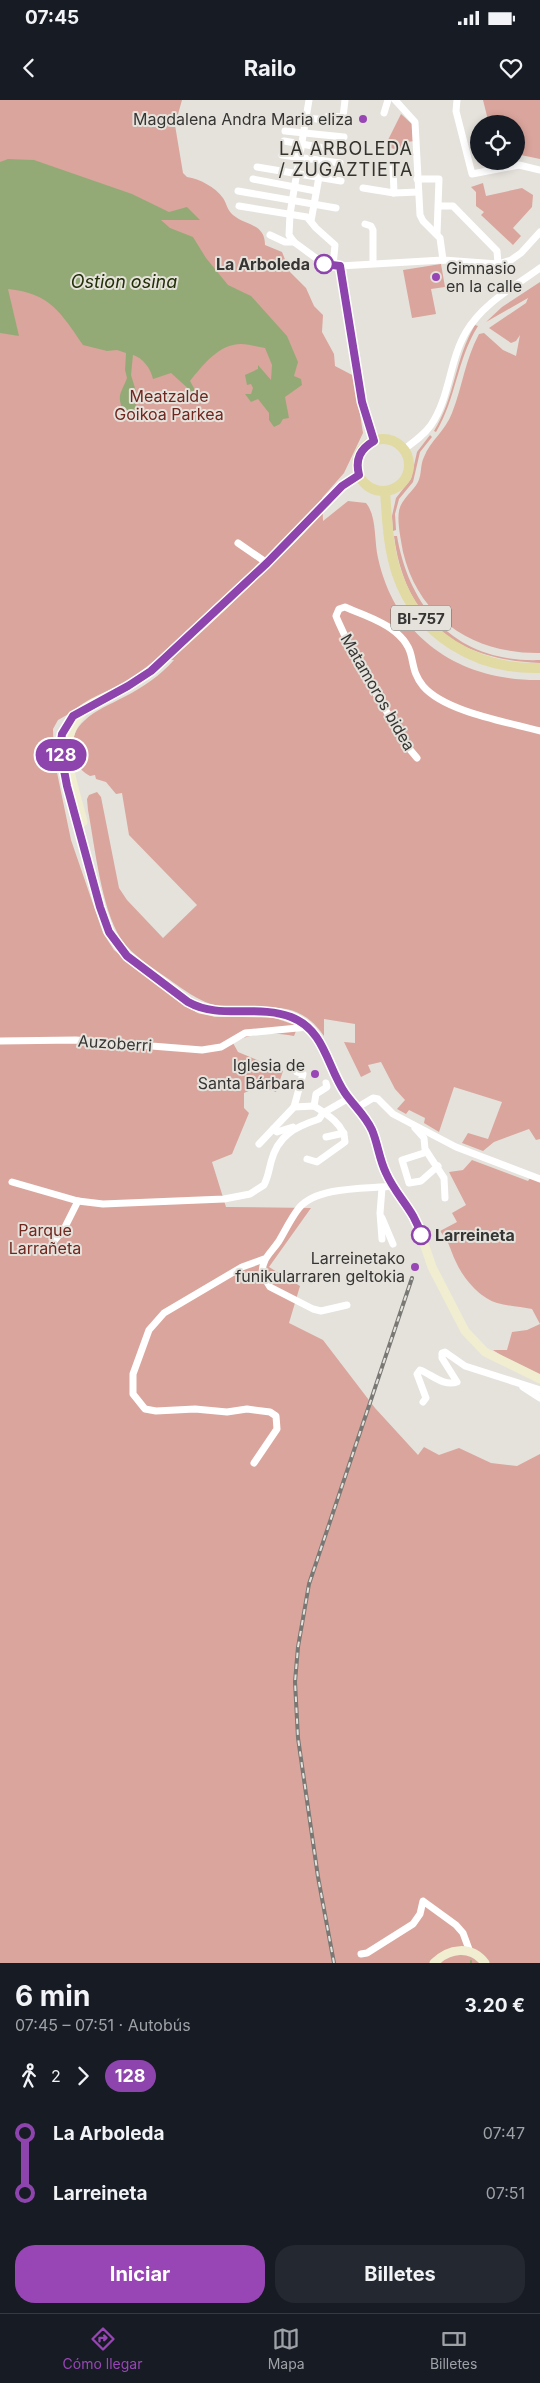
<!DOCTYPE html>
<html lang="es">
<head>
<meta charset="utf-8">
<style>
	body { margin:0; font-family:Inter,sans-serif; background:#242831; color:#f1f3f6; height:100vh; display:flex; flex-direction:column; font-size:19px; white-space:nowrap }
	* { box-sizing:border-box; margin:0 }
	p { font-size:16px; color:#9ea1a6 }
	.icon { flex:none; width:28px; height:28px; fill:none; stroke:currentColor; stroke-width:2; stroke-linecap:round; stroke-linejoin:round }
	.map { position:relative; height:1863px; overflow:hidden }
	.sheet { display:flex; flex-direction:column; background:#171b24; flex:1 }
	.sheet>* { flex:none }
	.badge { padding:0 10px; border-radius:16px; font-size:18px; line-height:32px }
	.buttons { position:absolute; left:470px; top:15px; display:grid; gap:10px }
	.buttons a { display:grid; place-items:center; width:55px; height:55px; border-radius:50%; background:#171b24; box-shadow:0 2px 8px #0003; font-size:25px }
	.map>.badge { position:absolute; translate:-50% -50%; box-shadow:0 0 0 2px #fff }
	.legs { display:flex; align-items:center; gap:8px; height:55px; padding:0 15px; font-size:16px }
	.legs p { margin-inline-start:auto }
	.headline { display:flex; align-items:center; justify-content:space-between; height:85px; padding:0 15px }
	h1 { font-size:28px; font-weight:700; line-height:38px }
	.primary-button { display:flex; gap:10px; margin-top:auto; padding:10px 15px }
	.primary-button a { flex:1; height:58px; border-radius:20px; background:#9846b5; color:#fff; font-size:20px; font-weight:700; line-height:58px; text-align:center }
	.primary-button a+a { background:#242831; color:#f1f3f6 }
	ul { padding:0 15px; list-style:none }
	li { display:flex; align-items:center; gap:18px; height:60px; font-size:19px }
	li i { display:grid; place-items:center; width:8px; height:100%; margin:0 6px; background:currentColor }
	li i::after { content:''; width:12px; height:12px; margin:-6px; border:4px solid; border-radius:50%; background:#171b24 }
	li p { margin-inline-start:auto }
	li:first-child i { background:linear-gradient(#0000 50%,currentColor 0) }
	li:last-child i { background:linear-gradient(currentColor 50%,#0000 0) }
	.status { display:flex; justify-content:space-between; align-items:center; height:35px; padding:0 25px; background:#171b24; direction:ltr }
	.status svg { height:14px; fill:currentColor }
	header { display:flex; justify-content:space-between; align-items:center; height:65px; padding:0 15px; background:#171b24; font-size:22px; font-weight:700 }
	.menu { display:flex; justify-content:space-around; align-items:center; height:70px; border-top:1px solid #363941; background:#171b24; font-size:14px; color:#9ea1a6 }
	.menu a { display:grid; justify-items:center; gap:2px }
	.menu .selected { color:#9846b5 }
	.map>svg:first-child { display:block }
	.green { fill:#daa59c }
	.water { fill:#94aa76 }
	.lines { fill:none; stroke-linecap:round; stroke-linejoin:round }
	.stream { stroke:#94aa76; stroke-width:2 }
	.street { stroke:#fff; stroke-width:7 }
	.secondary { stroke:#f0edd1; stroke-width:9 }
	.primary { stroke:#e1daa3; stroke-width:10 }
	.rail-casing { stroke:#797874; stroke-width:4 }
	.rail { stroke:#e5e2dc; stroke-width:2; stroke-dasharray:5.5; stroke-linecap:butt }
	.line-1-casing { stroke:#fff; stroke-width:11 }
	.line-1 { stroke:#8e44ad; stroke-width:8 }
	.poi-dot { fill:#9846b5; stroke:#e5e2dc; stroke-width:2 }
	.stop-1-dot { fill:#fff; stroke:#8e44ad; stroke-width:2.5 }
	.labels { text-anchor:middle; dominant-baseline:central; stroke-width:4; stroke-linejoin:round; paint-order:stroke }
	.shield { fill:#e5e2dc; stroke:#6a6966; stroke-width:1 }
	.shield-label { font-size:15px; font-weight:bold; fill:#363533 }
	.poi-label { font-size:16px; fill:#363533; stroke:#e5e2dc; text-anchor:end }
	.stop-label { font-size:16px; font-weight:bold; fill:#363533; stroke:#e5e2dc; text-anchor:end }
	.park-label { font-size:16px; fill:#71261e; stroke:#e5e2dc }
	.street-label { font-size:16px; fill:#363533; stroke:#e5e2dc }
	.neighbourhood-label { font-size:18px; letter-spacing:1px; fill:#34322d; stroke:#e5e2dc }
	.water-label { font-size:18px; font-style:italic; fill:#223008; stroke:#e5e2dc }
</style>
</head>
<body>
<div class="status"><b>07:45</b><svg viewBox="0 0 49 12"><path d="M0 12V9h3v3zM5 12V6h3v6zM10 12V3h3v9zM15 12V0h3v12zM26 1h20v11H26zM47 4h2v5h-2z"/></svg></div>
<header><svg class="icon" aria-label="back" viewBox="0 0 24 24"><path d="M15 5l-7 7 7 7"/></svg>Railo<svg class="icon" aria-label="heart" viewBox="0 0 24 24"><path d="M12 20l-8-8c-3-5 5-10 8-4 3-6 11-1 8 4z"/></svg></header>
<div class="map">
<svg width="540" height="1863" viewBox="0 0 540 1863">
	<rect width="100%" height="100%" fill="#e5e2dc"/>
	<g class="green">
		<path d="M0 0H182L175 25 183 73 187 77C200 79 215 87 223 98 227 104 227 110 233 115 246 126 265 123 265 145L282 152 290 172 306 188 314 206 323 215 322 232 334 254 335 266 354 276 363 333 344 373 322 398 323 421 348 401 366 403C377 416 374 441 378 458 396 539 460 581 540 580V1039L536 1040 529 1029 494 1042 483 1051 462 1043 468 1033 488 1039 502 1002 454 987 439 1032 424 1023 425 1018 409 1010 406 1014 397 1009 405 1000 395 989 381 962 368 965 371 972 361 977 344 942 355 943V924L324 919V936C297 897 268 910 228 907 205 906 188 893 170 880 153 868 133 856 121 839 101 808 95 747 88 710L87 699 89 695 97 692 101 697 119 788 127 800 163 838 197 805 129 735 122 693 116 694 106 682 96 679 95 675 90 676C69 665 66 637 84 621 95 610 111 604 124 597 142 588 161 575 174 560L157 559 129 580 58 620 53 629 54 658 71 740 103 833 114 850 132 865 196 912 216 917 266 915 298 926 294 936C273 932 251 932 233 943L238 952 283 971 276 992 260 986 244 993V1008L249 1013 232 1054 212 1062 226 1107 311 1108 269 1167 300 1186 289 1223 323 1240 375 1308 418 1355 424 1347 439 1355 459 1348 491 1363 517 1366 540 1354V1863H0Z"/>
		<path d="M483 0H540V59L516 54V24H489Z"/>
		<path d="M401 14 414 26 415 41 406 42V53L388 47 390 42 388 40Z"/>
		<path d="M483 83 486 96 522 88 533 95 532 107 513 128 521 136 513 145 481 115 484 112 476 106V92L471 87Z"/>
		<path d="M441 164 445 187 431 189 436 214 412 218 403 170Z"/>
		<path d="M540 182V553C474 554 419 519 403 452 401 440 397 423 399 411 401 399 413 392 418 382 422 374 420 365 424 357 430 341 446 330 452 313 463 285 465 260 479 234L484 233 503 250 516 256 520 235 516 241 511 243 489 228 526 203 528 198 486 222 502 207Z"/>
		<path d="M475 225 478 226C457 259 456 299 436 332L434 331C455 298 455 258 475 225Z"/>
		<path d="M430 335 432 337 420 352 413 382 399 399 395 414 396 430 393 431 392 416 396 398 411 379 417 352Z"/>
		<path d="M394 436H397C410 512 459 563 540 560V563C457 560 405 521 394 436Z"/>
		<path d="M472 1060 528 1081 530 1078 540 1082V1276L514 1264 493 1250H507L512 1232 527 1230 540 1224 532 1209C521 1207 508 1206 497 1203 480 1198 463 1178 456 1162 449 1147 451 1145 440 1131L457 1122 452 1113 466 1105 449 1072 463 1070Z"/>
	</g>
	<path class="water" d="M8 59 34 60 132 94 169 112 187 107 200 120H161L170 128 193 137 206 158 228 185 251 196 287 236 298 262 294 276 301 279 302 285 285 297 289 318 283 319 280 324 274 327 269 320V313L258 299 251 302 245 294H251L253 288 251 284 247 285 245 275 258 269V265L271 280 272 265 265 248C258 247 249 244 241 244 219 244 203 265 190 281L195 290 192 292 171 273 153 279C151 269 143 258 133 255L131 275 138 298 134 311 123 310C116 295 122 292 127 278L125 270 126 253 117 250 107 251 83 245C61 213 50 193 8 189L19 236 0 233V62Z"/>
	<g class="lines">
		<path class="stream" d="M471 1863V1861"/>
		<g class="street">
			<path d="M309 0 290 114 289 135 294 142 324 164 340 166 443 160 498 164 511 160 521 153 540 132"/>
			<path d="M395 0 415 22 420 115 423 121 440 138 443 160"/>
			<path d="M457 0 456 11 472 74 519 65 540 70"/>
			<path d="M384 13 388 0"/>
			<path d="M307 18 327 20 328 16 343 17 345 0"/>
			<path d="M285 31 344 37"/>
			<path d="M284 41 342 51"/>
			<path d="M282 55 340 63"/>
			<path d="M257 67 341 81"/>
			<path d="M393 67 394 93"/>
			<path d="M253 79 316 91"/>
			<path d="M417 79H439L437 134"/>
			<path d="M363 88 394 93 418 92"/>
			<path d="M238 91 336 108"/>
			<path d="M239 106 307 117 316 128 335 145 333 166"/>
			<path d="M439 106H453L497 151 498 164"/>
			<path d="M311 121 319 77"/>
			<path d="M365 124 371 126 373 130V163"/>
			<path d="M270 135 285 142H294"/>
			<path d="M403 350C414 342 424 335 431 325 450 297 449 261 466 232 483 203 514 187 540 168"/>
			<path d="M238 443 267 463"/>
			<path d="M417 658 407 646 356 560 338 521 336 516 339 509 345 507 352 510C373 518 405 530 411 555 414 567 414 575 423 586 445 612 508 622 540 631"/>
			<path d="M0 941 76 940 202 950 221 947 245 933 308 927"/>
			<path d="M314 1006 316 994 327 987 326 983"/>
			<path d="M294 1007 303 974 297 972"/>
			<path d="M358 1007 373 998 378 999 393 1014 456 1047 540 1079"/>
			<path d="M415 1028 424 1038 425 1049 444 1078 445 1098"/>
			<path d="M273 1029 277 1032 293 1027"/>
			<path d="M326 1037 344 1033"/>
			<path d="M259 1044 294 1007 314 1006C327 1014 345 1025 345 1042L317 1062 307 1059"/>
			<path d="M427 1052 402 1060 409 1083 421 1081 438 1066"/>
			<path d="M12 1082 78 1101 103 1104 224 1099 250 1094 264 1085C268 1077 269 1070 271 1062 278 1035 295 1027 319 1019L323 1013 349 998"/>
			<path d="M382 1088 380 1113 382 1139"/>
			<path d="M382 1118 393 1144"/>
			<path d="M54 1141 64 1129 78 1101"/>
			<path d="M347 1205 321 1211 313 1209 270 1187 262 1174C262 1158 271 1153 279 1141 285 1131 291 1118 299 1108 317 1086 366 1089 393 1086"/>
			<path d="M523 1287 540 1298"/>
			<path d="M423 1302 426 1298 417 1274 420 1270C431 1274 444 1287 457 1282L442 1258V1253L445 1252 465 1266 540 1290"/>
			<path d="M254 1363 277 1329 276 1316 270 1312 247 1309 227 1312 195 1309 156 1311 145 1309 133 1294V1274L149 1230 164 1213 242 1167 264 1159"/>
			<path d="M361 1854 367 1853 413 1824 420 1814 423 1801 456 1825 463 1833 470 1852"/>
		</g>
		<g class="secondary">
			<path d="M340 166 362 302 374 341"/>
			<path d="M359 375C333 392 315 416 293 438 247 483 200 529 151 571 111 604 54 599 62 663L100 807 109 832 127 856 188 902 200 909 215 912 276 913 299 921 313 932 322 945 345 993 370 1025 386 1074 415 1117 432 1167 465 1231 485 1252 540 1279"/>
			<path d="M81 615C54 643 76 689 83 722"/>
			<path d="M434 1863C449 1848 471 1845 485 1863"/>
		</g>
		<g class="primary">
			<circle cx="383" cy="365" r="26"/>
			<path d="M385 391C387 419 388 448 397 474 418 536 477 570 540 568"/>
		</g>
		<defs>
			<path id="rail" d="M334 1863 318 1777 298 1638 295 1582 298 1547 309 1484 412 1178"/>
		</defs>
		<use href="#rail" class="rail-casing"/>
		<use href="#rail" class="rail"/>
	</g>
	<g class="lines">
		<defs>
			<path id="line-1" d="M324 164 340 166 362 302 374 341C360 349 355 359 359 375L342 386 267 463 151 571 128 586 73 616 62 634 60 649 67 686 100 807 109 832 127 856 188 902C220 920 257 904 291 917 325 930 327 967 345 993 354 1006 365 1015 372 1030 378 1044 379 1059 386 1073 396 1096 415 1111 421 1135"/>
		</defs>
		<use href="#line-1" class="line-1-casing"/>
		<use href="#line-1" class="line-1"/>
	</g>
	<g class="poi-dot">
		<circle cx="363" cy="19" r="5"/>
		<circle cx="436" cy="177" r="5"/>
		<circle cx="315" cy="974" r="5"/>
		<circle cx="415" cy="1167" r="5"/>
	</g>
	<g class="stop-1-dot">
		<circle cx="324" cy="164" r="9"/>
		<circle cx="421" cy="1135" r="9"/>
	</g>
	<g class="labels">
		<rect class="shield" x="391" y="505.5" width="60" height="25" rx="4"/>
		<g class="shield-label">
			<text x="421" y="518">BI-757</text>
		</g>
		<g class="poi-label">
			<text x="353" y="19">Magdalena Andra Maria eliza</text>
			<text x="446" y="168" text-anchor="start">Gimnasio<tspan x="446" dy="18">en la calle</tspan></text>
			<text x="305" y="965">Iglesia de<tspan x="305" dy="18">Santa Bárbara</tspan></text>
			<text x="405" y="1158">Larreinetako<tspan x="405" dy="18">funikularraren geltokia</tspan></text>
		</g>
		<g class="stop-label">
			<text x="310" y="164">La Arboleda</text>
			<text x="435" y="1135" text-anchor="start">Larreineta</text>
		</g>
		<g class="park-label">
			<text x="169" y="296">Meatzalde<tspan x="169" dy="18">Goikoa Parkea</tspan></text>
			<text x="45" y="1130">Parque<tspan x="45" dy="18">Larrañeta</tspan></text>
		</g>
		<g class="street-label">
			<text transform="translate(378 592) rotate(60)">Matamoros bidea</text>
			<text transform="translate(115 943) rotate(4)">Auzoberri</text>
		</g>
		<g class="neighbourhood-label">
			<text x="346" y="48">LA ARBOLEDA<tspan x="346" dy="21">/ ZUGAZTIETA</tspan></text>
		</g>
		<g class="water-label">
			<text x="124" y="181">Ostion osina</text>
		</g>
	</g>
</svg>
<div class="buttons">
<a><svg class="icon" aria-label="locate" viewBox="0 0 24 24"><circle cx="12" cy="12" r="6"/><path d="M12 2v4M12 18v4M2 12h4M18 12h4"/></svg></a>
</div>
<b class="badge" style="left:61px;top:655px;background:#8e44ad;color:#fff">128</b>
</div>
<section class="sheet">
<div class="headline"><div><h1>6 min</h1><p>07:45 – 07:51 · Autobús</p></div><b>3.20 €</b></div>
<div class="legs"><svg class="icon" aria-label="walk" viewBox="0 0 24 24"><circle cx="13" cy="4" r="2"/><path d="M13 8l-2 6 4 7M11 14l-3 7M7 12l3-4h3l4 4"/></svg>2<svg class="icon" aria-label="forward" viewBox="0 0 24 24"><path d="M9 5l7 7-7 7"/></svg><b class="badge" style="background:#8e44ad;color:#fff">128</b></div>
<ul>
<li><i style="color:#8e44ad"></i><b>La Arboleda</b><p>07:47</p></li>
<li><i style="color:#8e44ad"></i><b>Larreineta</b><p>07:51</p></li>
</ul>
<div class="primary-button"><a>Iniciar</a><a>Billetes</a></div>
</section>
<nav class="menu">
<a class="selected"><svg class="icon" aria-label="directions" viewBox="0 0 24 24"><path d="M12 3l9 9-9 9-9-9zM9 14v-3h6M13 9l2 2-2 2"/></svg>Cómo llegar</a>
<a><svg class="icon" aria-label="map" viewBox="0 0 24 24"><path d="M3 6l6-2 6 2 6-2v14l-6 2-6-2-6 2zM9 4v14M15 6v14"/></svg>Mapa</a>
<a><svg class="icon" aria-label="tickets" viewBox="0 0 24 24"><path d="M3 7h18v10H3zM15 7v10"/></svg>Billetes</a>
</nav>
</body>
</html>
